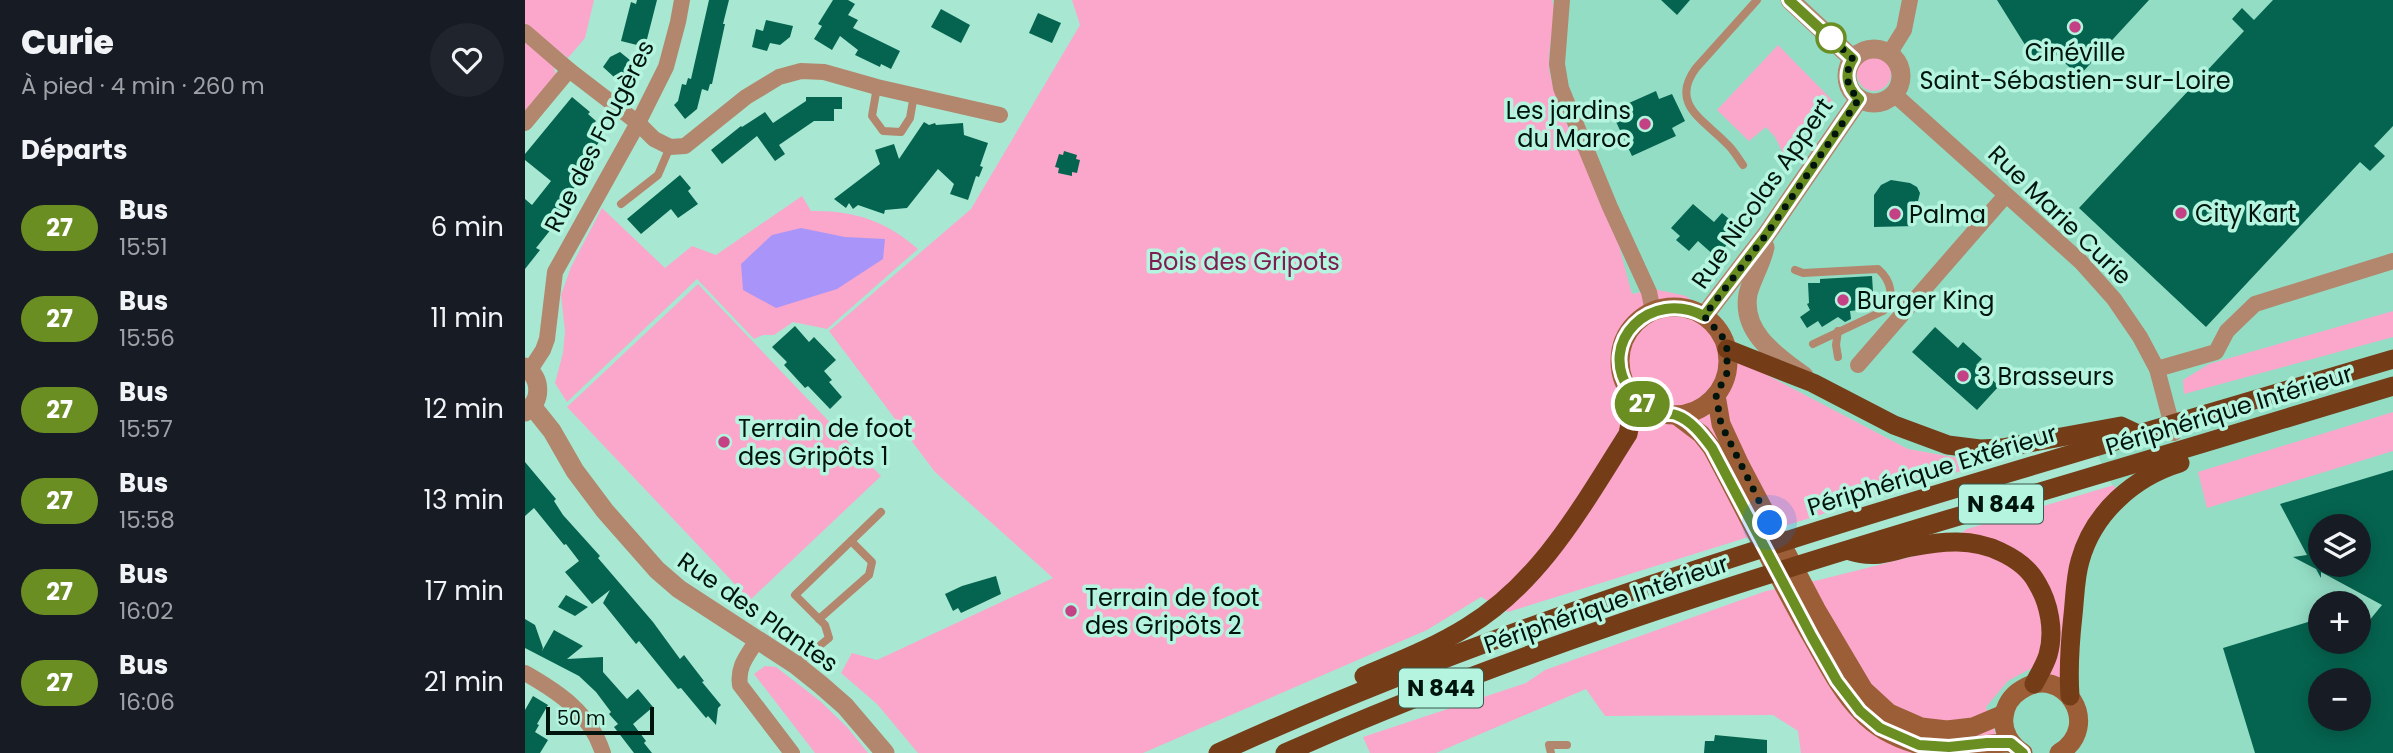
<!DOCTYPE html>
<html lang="fr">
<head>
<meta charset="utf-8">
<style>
	body { margin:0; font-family:Poppins,sans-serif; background:#20242c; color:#f1f3f6; height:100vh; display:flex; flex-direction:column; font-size:26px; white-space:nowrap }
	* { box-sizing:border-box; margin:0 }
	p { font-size:23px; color:#9ea1a6 }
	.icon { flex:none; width:38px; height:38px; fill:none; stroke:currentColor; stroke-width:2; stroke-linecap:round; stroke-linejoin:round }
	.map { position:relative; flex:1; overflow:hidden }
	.sheet { display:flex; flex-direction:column; background:#171b24; width:525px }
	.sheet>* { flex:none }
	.badge { padding:0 14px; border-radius:23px; font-size:24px; line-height:46px }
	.tools { position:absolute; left:1783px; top:514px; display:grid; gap:14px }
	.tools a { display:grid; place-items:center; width:63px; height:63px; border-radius:50%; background:#171b24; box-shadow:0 4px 18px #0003; font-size:35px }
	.scale { position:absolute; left:21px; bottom:18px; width:108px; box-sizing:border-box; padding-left:7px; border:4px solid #00140e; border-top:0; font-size:19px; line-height:24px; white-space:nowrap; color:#00140e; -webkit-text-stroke:5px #b5f5df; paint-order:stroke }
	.you { position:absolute; width:35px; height:35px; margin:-18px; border:5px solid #fff; border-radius:50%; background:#1a73e8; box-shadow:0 0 0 10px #1a73e833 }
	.map>.badge { position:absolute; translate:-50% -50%; box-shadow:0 0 0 4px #fff }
	h2 { padding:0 21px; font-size:26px; line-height:63px }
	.round { display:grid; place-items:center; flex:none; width:74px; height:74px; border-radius:37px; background:#20242c }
	.headline { display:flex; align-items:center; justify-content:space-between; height:119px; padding:0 21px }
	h1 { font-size:33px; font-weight:800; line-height:52px }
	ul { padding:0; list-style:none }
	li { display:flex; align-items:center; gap:21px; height:91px; padding:0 21px }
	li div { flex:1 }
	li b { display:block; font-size:26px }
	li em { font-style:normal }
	li .badge { min-width:77px; font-weight:700; text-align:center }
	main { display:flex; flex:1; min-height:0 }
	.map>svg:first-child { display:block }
	.built { fill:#94ddc5; fill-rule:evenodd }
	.green { fill:#faa7cb }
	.water { fill:#a995f9 }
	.building { fill:#05644f; fill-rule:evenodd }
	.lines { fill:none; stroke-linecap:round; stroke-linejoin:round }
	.service { stroke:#b2876e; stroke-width:8 }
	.minor { stroke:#b2876e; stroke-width:16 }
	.tertiary { stroke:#b2876e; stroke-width:19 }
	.secondary { stroke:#9c5e37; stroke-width:19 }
	.trunk { stroke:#743d18; stroke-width:19 }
	.line-casing { stroke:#fff; stroke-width:16 }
	.line { stroke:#6b8e23; stroke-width:10 }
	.walk { stroke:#00140e; stroke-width:7; stroke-dasharray:0 12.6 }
	.poi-dot { fill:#c54186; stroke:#b5f5df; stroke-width:2.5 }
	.stop-dot { fill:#fff; stroke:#6b8e23; stroke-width:3.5 }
	.labels { text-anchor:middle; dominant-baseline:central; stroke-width:7; stroke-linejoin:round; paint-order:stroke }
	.shield { fill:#b5f5df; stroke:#36584d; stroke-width:2 }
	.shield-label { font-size:23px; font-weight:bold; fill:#00140e }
	.poi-label { font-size:24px; fill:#00140e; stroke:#b5f5df; text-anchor:start }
	.street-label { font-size:24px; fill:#00140e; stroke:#b5f5df }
	.park-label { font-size:24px; fill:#7c1e52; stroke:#b5f5df }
</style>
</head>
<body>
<main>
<section class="sheet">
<div class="headline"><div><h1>Curie</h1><p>À pied · 4 min · 260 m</p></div><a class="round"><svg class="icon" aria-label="heart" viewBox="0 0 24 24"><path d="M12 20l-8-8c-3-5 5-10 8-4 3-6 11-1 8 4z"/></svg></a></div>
<h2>Départs</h2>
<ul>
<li><span class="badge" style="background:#6b8e23;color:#fff">27</span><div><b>Bus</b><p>15:51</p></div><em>6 min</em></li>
<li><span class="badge" style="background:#6b8e23;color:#fff">27</span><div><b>Bus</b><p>15:56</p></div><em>11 min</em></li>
<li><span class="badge" style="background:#6b8e23;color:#fff">27</span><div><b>Bus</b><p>15:57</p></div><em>12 min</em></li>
<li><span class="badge" style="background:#6b8e23;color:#fff">27</span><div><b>Bus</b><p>15:58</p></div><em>13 min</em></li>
<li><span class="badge" style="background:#6b8e23;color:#fff">27</span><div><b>Bus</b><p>16:02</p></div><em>17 min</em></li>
<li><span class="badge" style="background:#6b8e23;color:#fff">27</span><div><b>Bus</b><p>16:06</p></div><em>21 min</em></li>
</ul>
</section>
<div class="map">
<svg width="1868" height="753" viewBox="0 0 1868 753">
	<rect width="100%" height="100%" fill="#a8e8d2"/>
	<path class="built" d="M1027 0H1868V753H1478L1461 707 1483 680 1505 669 1550 686 1561 560 1595 501 1564 438 1452 466 1450 461 1383 449 1242 375 1129 289 1107 294 1086 222 1042 125 1024 72V40L1029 7ZM1796 527H1834V565H1796ZM1796 604H1834V642H1796ZM1796 681H1834V719H1796Z"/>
	<g class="green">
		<path d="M0 0H69L60 38 43 58 0 24Z"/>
		<path d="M547 0H1027C1034 16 1020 52 1025 74 1037 126 1067 172 1086 222 1095 245 1100 270 1107 294L1129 289 1161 296 1203 329 1214 348 1242 375 1383 449 1450 461 1452 466 983 612 956 597 902 630 618 753H393L352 704 316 673 327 653 352 660 528 578 410 472 304 331 446 209 555 25Z"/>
		<path d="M0 41 28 64 31 75 0 111Z"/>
		<path d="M1253 45 1307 100 1259 155 1250 137 1241 127 1224 141 1192 110Z"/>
		<circle cx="1349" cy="74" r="17"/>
		<path d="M277 196 286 211C329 210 361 221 393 249L302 329 268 322 249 335H238L229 339 172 279 42 402 30 383 38 353 40 331 36 295 46 267 77 208 140 268 167 246 191 255Z"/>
		<path d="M173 284 356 476 225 600 42 407Z"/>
		<path d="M1868 311V337L1659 394 1658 380 1684 364Z"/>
		<path d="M1868 412V451L1682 508 1673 472Z"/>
		<path d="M1589 485 1595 501 1561 560 1551 686 1505 669 1483 681 1461 707 1478 753H1276L1273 731 1248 715 1080 716 1061 689 911 753H845L838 737 1001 683 1020 670 1241 591 1294 580 1413 550 1442 529Z"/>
		<path d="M240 666 251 667 295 701 322 727 343 753H290L229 674Z"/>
	</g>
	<path class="water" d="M276 228 320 237 360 239 358 259 312 289 251 308 218 290 216 264 247 235Z"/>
	<g class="building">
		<path d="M112 0H132L120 47 96 41 106 2 111 4Z"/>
		<path d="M184 0H204L198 24H200L187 84H185L183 91 177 89 172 109 160 119 149 105 153 101 157 84 161 85 163 78 166 79Z"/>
		<path d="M308 0H323L330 4 323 15 333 20 328 28 375 51 366 69 356 64 355 67 330 55 333 50 315 36 307 50 289 39 297 26 293 24Z"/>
		<path d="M1136 0H1165L1152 15Z"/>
		<path d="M1472 0H1624L1554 76 1529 53 1512 64Z"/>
		<path d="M1748 0H1868V126L1849 146 1860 156 1845 171 1835 162 1681 327 1554 208 1719 31 1707 19 1717 8 1729 20Z"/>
		<path d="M416 9 445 25 436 43 406 27Z"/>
		<path d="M513 13 536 23 527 43 504 33Z"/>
		<path d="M241 20 268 26 265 37 255 45 245 43 242 51 227 47 231 29 238 31Z"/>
		<path d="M95 52 116 69 99 86 78 67 85 57Z"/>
		<path d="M1131 91 1134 99 1147 94 1160 121 1147 128 1151 136 1107 156 1086 111Z"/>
		<path d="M47 97 65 112 63 114 71 121 65 128 77 138 69 149 72 152 57 173 60 175 39 200 42 202 31 215 35 218 11 248 15 250 0 269V199L7 205 26 181 0 160V154Z"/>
		<path d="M281 97H317V109H309V121H289L254 145 260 154 250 161 232 136 197 164 186 150 216 126 217 127 240 112 248 123 281 101Z"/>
		<path d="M399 122 404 125 410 123 411 125 438 123 439 135 463 143 455 166 458 167 454 177 451 176 443 200 425 194 429 184 413 169 382 208 360 210 359 214 333 205 328 209 324 203 321 208 309 199 355 164 350 150 369 144 374 159Z"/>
		<path d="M539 151 552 155 551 159 555 160 552 173 547 172V176L533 173 534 168 530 167 534 154 538 155Z"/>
		<path d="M155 175 166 188 163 191 173 204 153 218 146 209 116 234 102 219Z"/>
		<path d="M1366 180 1385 183 1392 187 1395 193 1393 201H1390L1391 226 1349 227V195L1356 185Z"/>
		<path d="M1168 204 1189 222 1197 213 1216 229 1191 257 1173 241 1164 251 1151 240 1155 236 1146 228Z"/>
		<path d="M1347 276 1349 308 1325 311 1326 319 1320 322 1313 317 1297 327 1293 321 1282 328 1275 317 1285 310 1282 304 1284 303 1283 283H1295V279Z"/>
		<path d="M270 326 284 342 289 337 311 360 299 371 307 380 304 382 317 397 305 409 283 386 280 388 259 365 262 362 247 347Z"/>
		<path d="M1410 327 1433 348 1438 342 1457 359 1451 365 1474 386 1452 410 1387 352Z"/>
		<path d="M0 462 31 499 29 501 38 515 75 556 73 558 128 622 155 659 159 655 179 681 177 682 196 705 193 708 191 725 183 716 181 718 156 688 153 689 114 641 111 644 78 603 85 590 67 604 40 572 54 561 41 544 39 545 9 508 0 516Z"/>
		<path d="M1868 470V753H1730L1698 648 1796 618V642H1834V633L1857 605 1796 572V578L1791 569 1768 557 1782 555 1755 504ZM1796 527H1834V565H1796ZM1796 681H1834V719H1796Z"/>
		<path d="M471 576 476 594 436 613 433 608 428 611 420 594 437 586Z"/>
		<path d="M41 595 63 607 50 616 33 607Z"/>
		<path d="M0 619 10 625 18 648 17 651 29 630 58 646 42 659 78 657V672L102 699 113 689 128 707 108 724 121 741 119 743 127 753H109L89 727 93 724 84 714 86 712 71 692 54 676 0 648Z"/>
		<path d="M8 696 23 705 12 724 14 725 10 732 23 740 15 753H0V710Z"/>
		<path d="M1190 735 1242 740V753H1179L1180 741H1189Z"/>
	</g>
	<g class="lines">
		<g class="service">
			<path d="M352 87 347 116 358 131 376 132 385 118 389 95"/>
			<path d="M1218 165C1213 158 1208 149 1201 143 1179 120 1144 104 1171 68L1232 0"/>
			<path d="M96 204 133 175 145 147"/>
			<path d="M1270 270 1278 273 1353 269C1366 280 1371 299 1358 311L1288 344"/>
			<path d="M1313 357 1311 345 1313 331"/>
			<path d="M294 619 344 575 347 562 326 541"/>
			<path d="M271 665 304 638 300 625 270 595 356 512"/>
			<path d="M1026 753 1024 745H1042"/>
		</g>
		<g class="minor">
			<path d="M1037 0 1032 64 1036 88 1085 207 1124 292 1128 311"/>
			<path d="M0 32 44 70"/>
			<path d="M1364 54 1379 30 1385 0"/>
			<path d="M1369 94 1556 262 1589 299 1615 337 1632 369 1649 433"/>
			<path d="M0 123 44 70 113 123 129 139 145 147 160 146 221 97 254 77 276 71 299 72 352 87 475 115"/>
			<path d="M1333 365 1481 195"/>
			<path d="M1632 369 1691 352 1702 331 1730 304 1868 261"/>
			<path d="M5 370 18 350 22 339 30 272 113 123 141 67 153 22 157 0"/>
			<path d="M232 640C223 655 212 666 215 685L267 753"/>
			<path d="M0 673C35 693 65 713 78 753"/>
		</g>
		<g class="tertiary">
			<path d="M1265 0 1328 59"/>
			<circle cx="1349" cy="76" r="27"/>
			<path d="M1240 247C1237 263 1227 278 1223 294 1216 333 1252 356 1279 376"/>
			<path d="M1179 316 1241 235 1334 99"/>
			<path d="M0 367C17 379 17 401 0 412"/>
			<path d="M7 406 27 431 50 471 80 511 132 570 154 589 271 665 296 685 320 706 360 753"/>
		</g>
		<g class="secondary">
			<circle cx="1149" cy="361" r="54"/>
			<path d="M1191 395 1196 424 1215 465 1291 609 1339 690 1364 713 1396 727 1422 730 1448 727 1479 714"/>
			<path d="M1151 415 1176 434 1187 448C1220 509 1250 572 1284 632 1300 659 1314 690 1336 712 1351 728 1370 738 1391 744 1419 753 1457 743 1486 743"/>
			<path d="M1498 753C1486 745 1477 732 1479 717 1480 706 1486 696 1496 690 1538 662 1579 726 1534 753"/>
		</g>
		<g class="trunk">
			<path d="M1202 349 1288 383 1369 425 1423 445 1455 449 1477 448 1596 426 1611 433"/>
			<path d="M1325 551C1350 559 1362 552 1387 547 1417 541 1448 538 1476 552 1491 559 1504 568 1512 583 1524 603 1530 631 1523 655 1520 665 1514 674 1509 684"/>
			<path d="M839 676C874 661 910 647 942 627 1016 582 1057 506 1103 434L1107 413 1104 390"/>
			<path d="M1545 696C1543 668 1545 642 1548 615 1550 597 1550 578 1555 561 1568 513 1609 477 1655 463"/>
			<path d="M693 753C930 645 1177 565 1426 490 1573 446 1721 402 1868 359"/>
			<path d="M760 753C980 655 1210 583 1441 514 1583 472 1726 429 1868 386"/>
		</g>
	</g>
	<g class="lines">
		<defs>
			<path id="line" d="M1264 0 1328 59C1319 73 1321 87 1334 99L1241 235 1179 316C1126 288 1071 342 1105 391 1113 403 1126 411 1140 414 1141 414 1150 414 1151 415 1166 420 1178 436 1187 448L1287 637 1312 681 1335 711 1355 728 1394 745 1424 747 1462 743H1486L1498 753"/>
		</defs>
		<use href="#line" class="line-casing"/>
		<use href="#line" class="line"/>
		<path class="walk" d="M1245 523 1196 424 1191 395 1202 373V349L1197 336 1179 316 1241 235 1334 99C1321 87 1319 73 1328 59L1306 38"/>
	</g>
	<g class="poi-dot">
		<circle cx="1550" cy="27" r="7"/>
		<circle cx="1120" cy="124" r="7"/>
		<circle cx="1656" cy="213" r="7"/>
		<circle cx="1370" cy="214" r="7"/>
		<circle cx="1318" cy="300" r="7"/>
		<circle cx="1438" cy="376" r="7"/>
		<circle cx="199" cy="442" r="7"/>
		<circle cx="546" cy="611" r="7"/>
	</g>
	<circle class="stop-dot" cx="1306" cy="38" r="14"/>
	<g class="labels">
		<g class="shield">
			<rect x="1434" y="484.5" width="84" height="39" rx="5"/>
			<rect x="874" y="668.5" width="84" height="39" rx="5"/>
		</g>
		<g class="shield-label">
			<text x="1476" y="504">N 844</text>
			<text x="916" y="688">N 844</text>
		</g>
		<g class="poi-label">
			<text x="1550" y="52" text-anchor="middle">Cinéville<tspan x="1550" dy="28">Saint-Sébastien-sur-Loire</tspan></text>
			<text x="1106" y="110" text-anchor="end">Les jardins<tspan x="1106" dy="28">du Maroc</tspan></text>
			<text x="1670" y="213">City Kart</text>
			<text x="1384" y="214">Palma</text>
			<text x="1332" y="300">Burger King</text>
			<text x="1452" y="376">3 Brasseurs</text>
			<text x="213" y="428">Terrain de foot<tspan x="213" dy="28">des Gripôts 1</tspan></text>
			<text x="560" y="597">Terrain de foot<tspan x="560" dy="28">des Gripôts 2</tspan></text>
		</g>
		<g class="street-label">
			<text transform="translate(74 136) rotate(-63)">Rue des Fougères</text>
			<text transform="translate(1237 193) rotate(-55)">Rue Nicolas Appert</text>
			<text transform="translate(1535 215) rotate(44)">Rue Marie Curie</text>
			<text transform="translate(1704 410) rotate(-17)">Périphérique Intérieur</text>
			<text transform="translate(1407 470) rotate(-17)">Périphérique Extérieur</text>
			<text transform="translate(1081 604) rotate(-19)">Périphérique Intérieur</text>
			<text transform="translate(233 612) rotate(35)">Rue des Plantes</text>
		</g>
		<g class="park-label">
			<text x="719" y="261">Bois des Gripots</text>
		</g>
	</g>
</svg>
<div class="tools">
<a><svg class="icon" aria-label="layers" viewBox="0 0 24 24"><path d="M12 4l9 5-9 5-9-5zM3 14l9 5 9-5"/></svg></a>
<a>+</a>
<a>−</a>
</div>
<div class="scale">50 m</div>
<div class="you" style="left:1245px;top:523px"></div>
<b class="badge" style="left:1117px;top:404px;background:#6b8e23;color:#fff">27</b>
</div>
</main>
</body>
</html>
